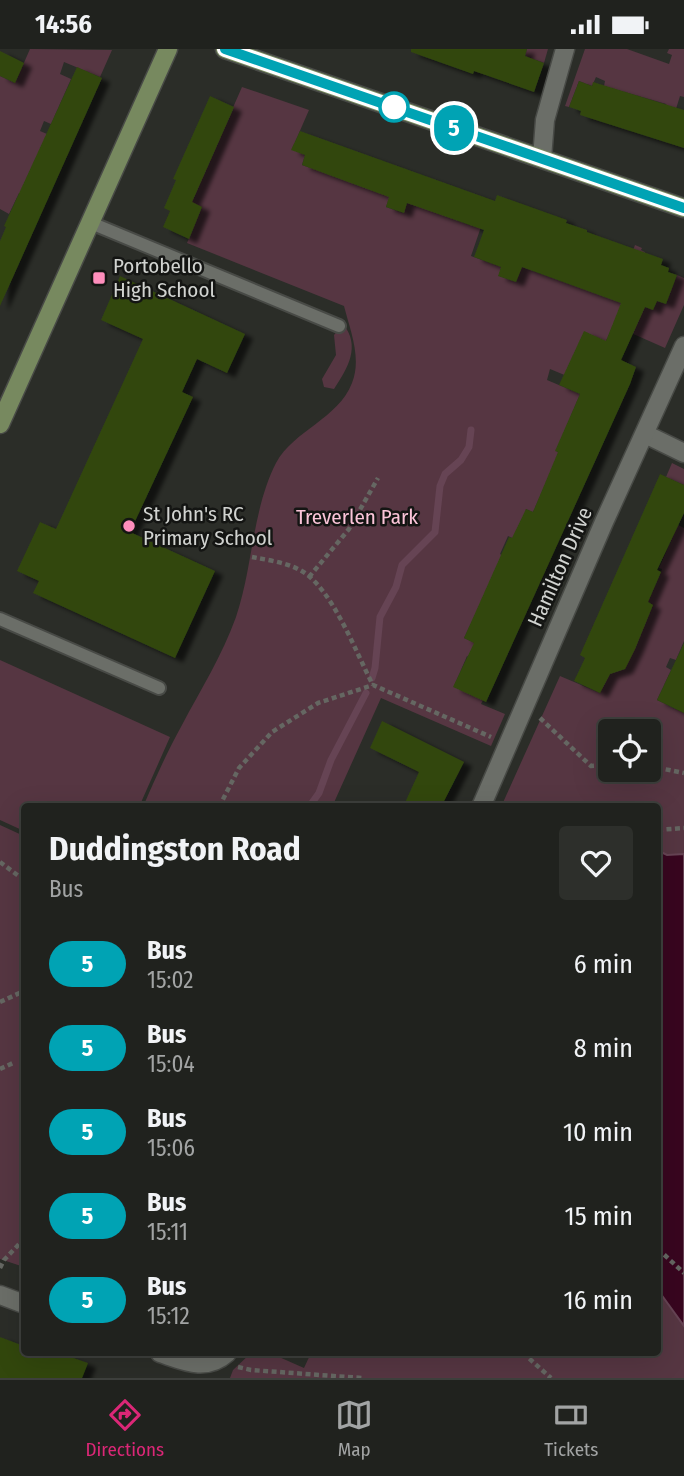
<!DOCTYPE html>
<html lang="en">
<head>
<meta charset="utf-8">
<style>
	body { margin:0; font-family:"Fira Sans Condensed",sans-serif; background:#2d2f2b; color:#f1f3f6; height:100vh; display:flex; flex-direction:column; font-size:26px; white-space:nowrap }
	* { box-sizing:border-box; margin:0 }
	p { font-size:23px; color:#a2a4a4 }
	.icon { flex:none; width:38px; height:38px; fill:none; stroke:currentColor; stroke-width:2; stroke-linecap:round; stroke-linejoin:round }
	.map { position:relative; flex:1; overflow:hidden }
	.panel { position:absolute; left:21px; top:754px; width:640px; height:553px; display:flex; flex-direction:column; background:#20221e; border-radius:7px; box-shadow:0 7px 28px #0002,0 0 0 2px #3d3f3c }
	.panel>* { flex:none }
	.badge { padding:0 14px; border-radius:23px; font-size:24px; line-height:46px }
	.tools { position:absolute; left:598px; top:670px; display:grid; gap:14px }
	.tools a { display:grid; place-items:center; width:63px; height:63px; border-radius:7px; background:#20221e; box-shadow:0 7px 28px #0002,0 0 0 2px #3d3f3c; font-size:35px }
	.map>.badge { position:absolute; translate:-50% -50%; box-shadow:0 0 0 4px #fff }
	.round { display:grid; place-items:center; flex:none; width:74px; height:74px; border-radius:7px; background:#2d2f2b }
	.overview { display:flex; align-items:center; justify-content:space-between; height:119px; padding:0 28px }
	h1 { font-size:33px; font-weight:700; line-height:52px }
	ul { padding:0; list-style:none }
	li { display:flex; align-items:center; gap:21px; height:84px; padding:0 28px }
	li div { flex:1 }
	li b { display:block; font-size:26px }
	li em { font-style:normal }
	li .badge { min-width:77px; font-weight:700; text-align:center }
	.status { display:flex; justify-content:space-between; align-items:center; height:49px; padding:0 35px; background:#20221e; direction:ltr }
	.status svg { height:19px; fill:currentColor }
	.tabs { display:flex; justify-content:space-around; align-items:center; height:98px; border-top:2px solid #3d3f3c; background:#20221e; font-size:19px; color:#a2a4a4 }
	.tabs a { display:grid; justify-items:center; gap:4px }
	.tabs .current { color:#db2777 }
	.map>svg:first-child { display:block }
	.green { fill:#563642; fill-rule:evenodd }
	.water { fill:#38061f; stroke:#664454; stroke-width:2 }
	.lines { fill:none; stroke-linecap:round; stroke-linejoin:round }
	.stream { stroke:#664454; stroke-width:7 }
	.building { fill:#314611; filter:url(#shadow) }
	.lane-casing { stroke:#484a46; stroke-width:16 }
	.street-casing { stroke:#484a46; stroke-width:21 }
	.secondary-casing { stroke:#484a46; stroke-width:21 }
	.path { stroke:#656762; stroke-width:4.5; stroke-dasharray:5 3.5; stroke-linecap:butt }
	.lane { stroke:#6b6e68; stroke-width:12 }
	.street { stroke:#6b6e68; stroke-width:18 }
	.secondary { stroke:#77895f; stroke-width:18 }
	.line-casing { stroke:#fff; stroke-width:16 }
	.line { stroke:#00a3b4; stroke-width:10 }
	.stop-dot { fill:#fff; stroke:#00a3b4; stroke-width:3.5 }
	.poi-dot { fill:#fe8ebc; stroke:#141513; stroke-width:2.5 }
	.labels { text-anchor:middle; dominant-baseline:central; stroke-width:5; stroke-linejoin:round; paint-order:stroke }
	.poi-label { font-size:21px; fill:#d1d3d0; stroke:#141513; text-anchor:start }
	.park-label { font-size:21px; fill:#fbc4d8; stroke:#141513 }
	.street-label { font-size:21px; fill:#d1d3d0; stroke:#141513 }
</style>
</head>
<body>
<div class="status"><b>14:56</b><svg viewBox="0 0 49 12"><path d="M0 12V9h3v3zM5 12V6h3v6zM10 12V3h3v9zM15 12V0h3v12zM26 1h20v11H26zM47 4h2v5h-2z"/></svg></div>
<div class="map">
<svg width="684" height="1329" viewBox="0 0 684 1329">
	<defs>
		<filter id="shadow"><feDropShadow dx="8" dy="4.5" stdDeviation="2" flood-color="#0009"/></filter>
	</defs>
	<rect width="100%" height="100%" fill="#2b2d28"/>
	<g class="green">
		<path d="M30 0 112 1 100 28 64 13 60 25 71 30 51 75 44 72 40 82 47 85 40 154 19 144 9 165 0 160V27L15 34Z"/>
		<path d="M527 0H548L544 14 525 7Z"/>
		<path d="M585 0H627L669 15 672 6 667 4 669 0H684V48L680 47 671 76 666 55 604 37 605 32 596 28 592 37 579 32 569 58 565 57Z"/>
		<path d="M242 38 309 61 292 100 305 106 302 116 390 146 386 158 403 164 408 152 469 176 483 172 471 207 501 218 499 227 516 233 524 209 533 222 615 251 635 196 642 199 641 201 645 203 631 242 640 256 653 261 657 252 666 255 677 226 684 229V256L665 299 613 276 606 292 579 332 550 320 547 331 580 345 556 402 559 404 533 463 526 460 519 492 508 487 500 505 503 507 464 589 501 606 495 620 467 607 454 637 483 651 481 655 505 665 491 697 381 649 332 758H143C155 730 167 703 182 676 201 640 222 607 236 568 253 518 252 461 276 414 294 381 338 370 352 334 362 309 350 281 344 257L187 194 202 158 187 151 217 95Z"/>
		<path d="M343 275C361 297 348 319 334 340L324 338 322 330 336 306 334 286Z"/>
		<path d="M672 414 684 420V436L666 428Z"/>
		<path d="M678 476 684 479V592L676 611 670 609 666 618 671 621 657 651 684 664V1329H230L233 1321 251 1304H270L304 1319 311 1304H658V758H501L560 627 600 644 612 618 621 621 625 620 653 556 648 553 661 523 662 520 659 519ZM611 682H649V721H611Z"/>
		<path d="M0 611 170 688 139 758H24V782L0 771Z"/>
		<path d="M0 776 24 787V1218L0 1210Z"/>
	</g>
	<path class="water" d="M659 802 667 806 684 805V1277L658 1241Z"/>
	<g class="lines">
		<g class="stream">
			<path d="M372 629 375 619 380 568 396 538 402 516 435 483 440 437 445 425 461 411 469 398 471 381"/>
			<path d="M309 758 319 744 331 711 366 644"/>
		</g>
	</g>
	<g class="building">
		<path d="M411 0H527L525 7 544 14 534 43 474 22 473 25 411 3Z"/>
		<path d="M0 2 24 14 15 34 0 27Z"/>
		<path d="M77 18 102 29 0 257V192L6 178 4 177Z"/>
		<path d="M579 32 592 37 593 33 684 61V99L580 66 581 62 569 58Z"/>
		<path d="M210 47 234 58 192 153 202 158 189 190 163 178 170 162 164 159 176 131 173 130Z"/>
		<path d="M300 82 495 152 497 146 567 171 566 174 587 181V183L663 210 661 216 669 219 668 223 677 226 666 255 657 252 653 261 645 258 621 311 636 318 630 335 486 653 453 638 474 594 464 589 509 488 512 489 526 460 533 463 558 403 555 402 580 345 559 336 584 282 606 292 621 254 522 218 516 233 498 227 501 218 474 208 484 181 407 154 404 164 386 158 389 148 302 116 305 106 291 101Z"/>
		<path d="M120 227 245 285 227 324 197 310 182 343 193 348 130 483 215 522 175 609 33 544 39 532 17 522 40 473 56 480 143 290 101 271Z"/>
		<path d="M660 425 684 436V464L657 521 661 523 648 553 653 556 635 600 625 620 610 625 600 644 574 632 585 609 580 606Z"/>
		<path d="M684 594V664L657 651Z"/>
		<path d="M382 672 464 713 441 758H403L419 723 370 699Z"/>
		<path d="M0 1288 24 1297V1304H59L88 1314 82 1329H0Z"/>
	</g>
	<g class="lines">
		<defs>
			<g id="lane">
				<path d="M91 174 339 277"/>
				<path d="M0 570 159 639"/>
			</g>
			<g id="street">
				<path d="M542 109 545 71 565 0"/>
				<path d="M645 385 684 404"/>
				<path d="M481 758 604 473 684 297"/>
				<path d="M0 1246 24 1255"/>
				<path d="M160 1304C184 1312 206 1323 227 1304"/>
			</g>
			<g id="secondary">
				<path d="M225 0 684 159"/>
				<path d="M0 375 168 0"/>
			</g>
		</defs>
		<use href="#lane" class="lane-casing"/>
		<use href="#street" class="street-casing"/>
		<use href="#secondary" class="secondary-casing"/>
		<g class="path">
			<path d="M252 508C267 511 285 513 300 521 332 538 356 604 373 636"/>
			<path d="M309 528 349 480 378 429"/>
			<path d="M540 669 591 717 611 716"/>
			<path d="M649 717 684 724"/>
			<path d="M219 758 239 719 272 683 318 654 373 636 491 688"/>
			<path d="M658 781 684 779"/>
			<path d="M0 813 24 831"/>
			<path d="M0 953 24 942"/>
			<path d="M0 1020 13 1014"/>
			<path d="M658 1200 684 1224"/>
			<path d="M0 1219 4 1211 24 1190"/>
			<path d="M523 1304 551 1329"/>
			<path d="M238 1318 251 1321 362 1329"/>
		</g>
		<use href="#lane" class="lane"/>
		<use href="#street" class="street"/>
		<use href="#secondary" class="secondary"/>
	</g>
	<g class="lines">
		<defs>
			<path id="line" d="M225 0 684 159"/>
		</defs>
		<use href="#line" class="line-casing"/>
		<use href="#line" class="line"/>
	</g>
	<circle class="stop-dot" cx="394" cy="58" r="14"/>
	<g class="poi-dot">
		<rect x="92" y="222" width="14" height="14" rx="3.5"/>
		<circle cx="129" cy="477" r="7"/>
	</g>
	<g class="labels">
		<g class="poi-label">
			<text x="113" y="217">Portobello<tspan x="113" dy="24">High School</tspan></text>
			<text x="143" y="465">St John's RC<tspan x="143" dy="24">Primary School</tspan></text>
		</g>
		<g class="park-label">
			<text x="357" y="468">Treverlen Park</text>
		</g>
		<g class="street-label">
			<text transform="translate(560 518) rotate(-66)">Hamilton Drive</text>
		</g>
	</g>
</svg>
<div class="tools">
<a><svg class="icon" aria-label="locate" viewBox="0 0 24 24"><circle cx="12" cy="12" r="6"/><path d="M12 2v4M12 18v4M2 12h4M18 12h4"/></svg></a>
</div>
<b class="badge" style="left:454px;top:79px;background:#00a3b4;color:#fff">5</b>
<section class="panel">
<div class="overview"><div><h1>Duddingston Road</h1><p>Bus</p></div><a class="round"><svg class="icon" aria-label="heart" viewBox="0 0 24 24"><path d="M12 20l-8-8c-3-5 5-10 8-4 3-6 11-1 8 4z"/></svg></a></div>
<ul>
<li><span class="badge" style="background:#00a3b4;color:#fff">5</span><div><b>Bus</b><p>15:02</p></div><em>6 min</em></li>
<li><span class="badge" style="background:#00a3b4;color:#fff">5</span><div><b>Bus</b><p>15:04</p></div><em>8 min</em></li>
<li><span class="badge" style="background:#00a3b4;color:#fff">5</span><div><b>Bus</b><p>15:06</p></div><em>10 min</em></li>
<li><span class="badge" style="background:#00a3b4;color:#fff">5</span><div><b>Bus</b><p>15:11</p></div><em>15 min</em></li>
<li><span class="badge" style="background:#00a3b4;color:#fff">5</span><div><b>Bus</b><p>15:12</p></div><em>16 min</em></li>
</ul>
</section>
</div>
<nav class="tabs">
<a class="current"><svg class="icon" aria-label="directions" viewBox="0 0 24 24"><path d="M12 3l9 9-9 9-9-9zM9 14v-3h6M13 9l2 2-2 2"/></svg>Directions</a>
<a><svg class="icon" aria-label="map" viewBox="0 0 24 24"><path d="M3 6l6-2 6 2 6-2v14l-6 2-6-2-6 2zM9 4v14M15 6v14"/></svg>Map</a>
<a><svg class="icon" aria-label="tickets" viewBox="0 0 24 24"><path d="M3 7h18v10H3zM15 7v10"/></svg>Tickets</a>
</nav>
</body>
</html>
